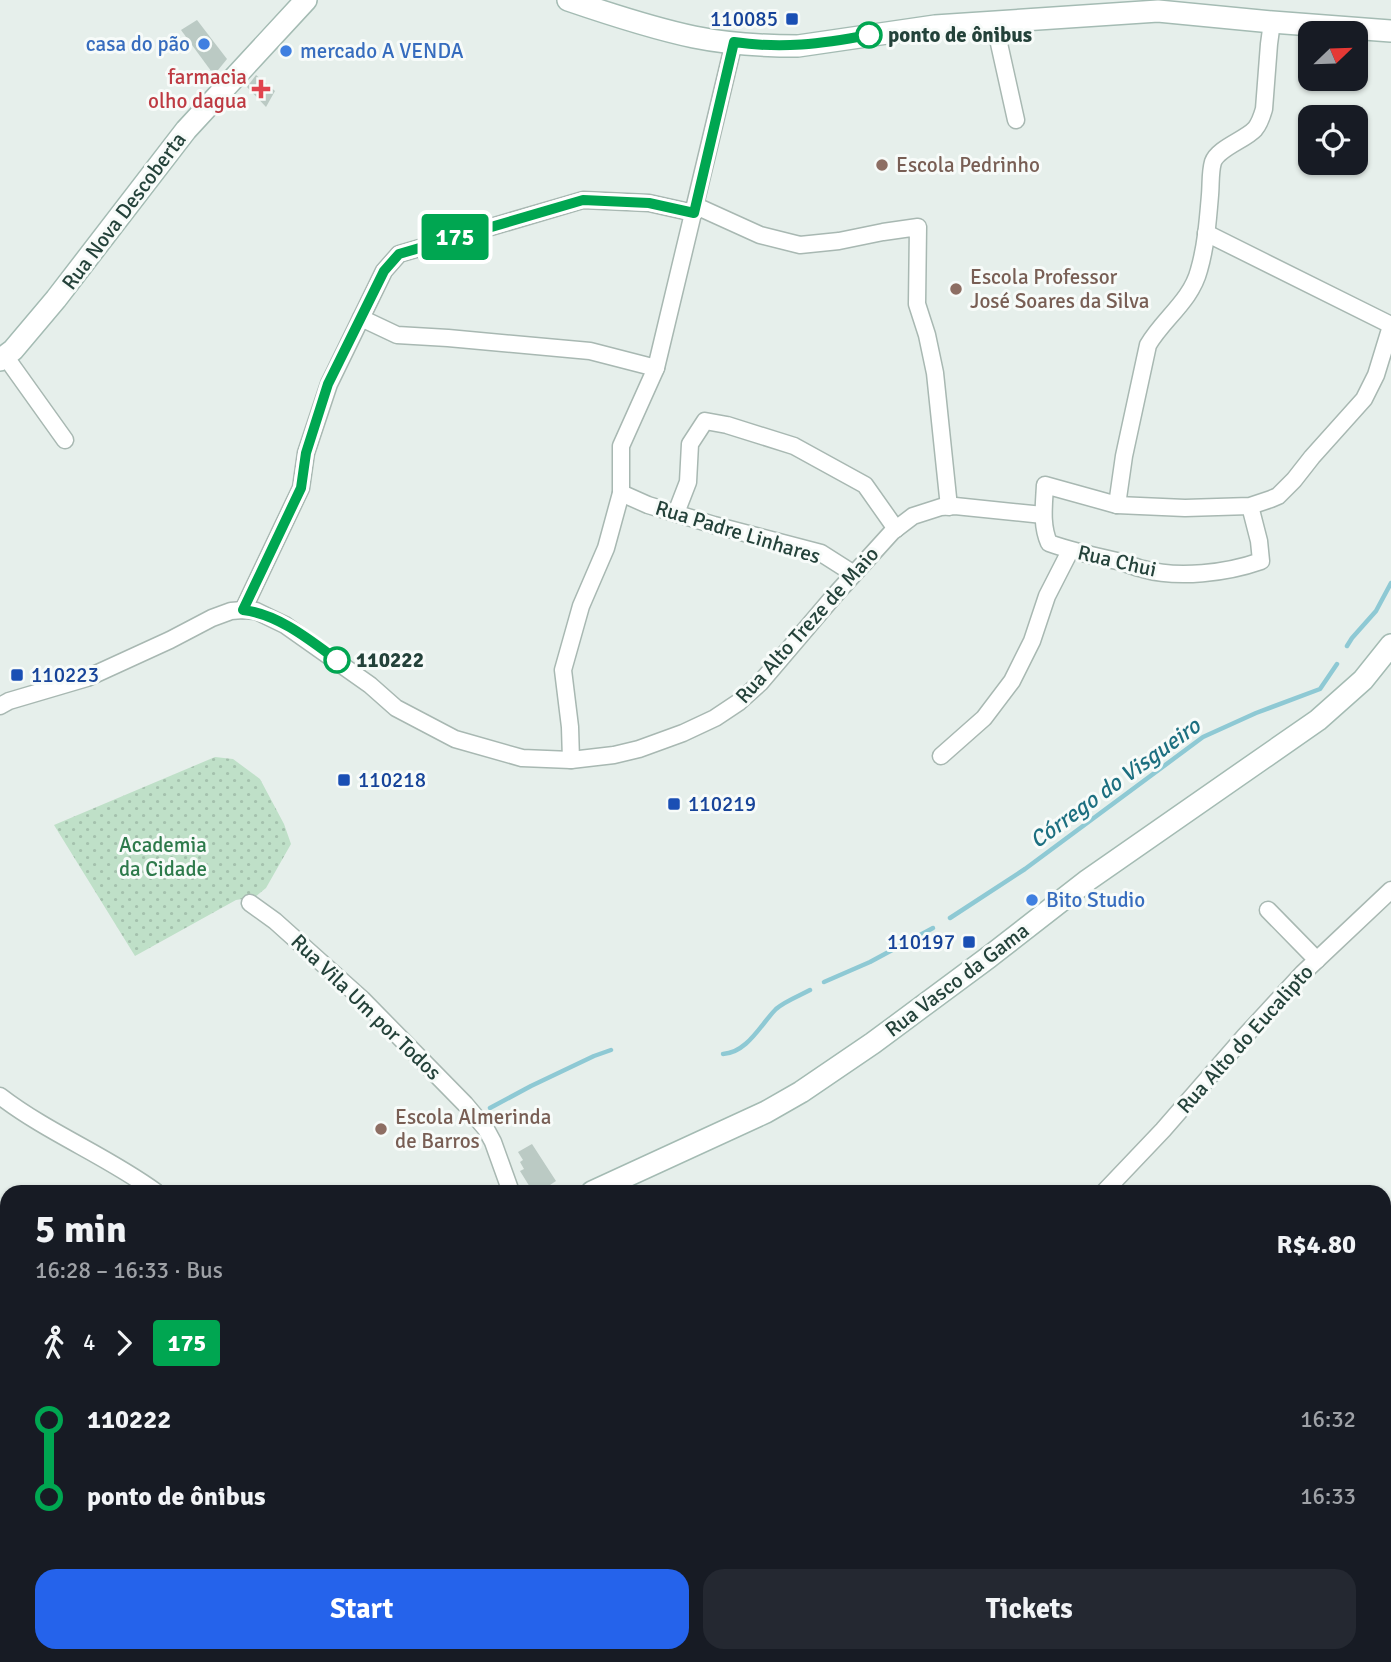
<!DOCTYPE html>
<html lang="en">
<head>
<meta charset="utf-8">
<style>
	body { margin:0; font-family:Signika,sans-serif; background:#242831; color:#f1f3f6; height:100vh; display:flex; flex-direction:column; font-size:26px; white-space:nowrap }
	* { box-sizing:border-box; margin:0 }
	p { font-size:23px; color:#9ea1a6 }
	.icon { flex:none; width:38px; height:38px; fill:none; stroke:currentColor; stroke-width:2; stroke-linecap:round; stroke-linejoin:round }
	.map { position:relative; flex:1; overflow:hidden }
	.details { position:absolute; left:0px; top:1185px; width:1391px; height:478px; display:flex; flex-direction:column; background:#171b24; border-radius:21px 21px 0 0; box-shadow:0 2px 5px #0004 }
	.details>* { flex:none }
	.badge { padding:0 14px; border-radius:5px; font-size:24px; line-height:46px }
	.needle { width:46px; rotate:67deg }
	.fabs { position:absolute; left:1298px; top:21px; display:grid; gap:14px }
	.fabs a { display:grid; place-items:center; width:70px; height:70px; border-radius:14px; background:#171b24; box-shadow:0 2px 5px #0004; font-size:35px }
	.map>.badge { position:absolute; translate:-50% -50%; box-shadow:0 0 0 4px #fff }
	.legs { display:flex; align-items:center; gap:10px; height:77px; padding:0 35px; font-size:23px }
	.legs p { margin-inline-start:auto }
	.headline { display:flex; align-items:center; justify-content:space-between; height:119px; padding:0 35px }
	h1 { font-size:38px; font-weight:800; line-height:52px }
	.button { display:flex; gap:14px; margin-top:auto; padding:14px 35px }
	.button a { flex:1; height:80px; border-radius:21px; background:#2563eb; color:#fff; font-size:28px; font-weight:800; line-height:80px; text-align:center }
	.button a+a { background:#242831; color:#f1f3f6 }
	ul { padding:0 35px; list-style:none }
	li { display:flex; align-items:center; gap:24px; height:77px; font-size:26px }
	li i { display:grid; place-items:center; width:10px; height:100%; margin:0 9px; background:currentColor }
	li i::after { content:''; width:18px; height:18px; margin:-9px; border:5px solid; border-radius:50%; background:#171b24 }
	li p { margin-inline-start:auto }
	li:first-child i { background:linear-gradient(#0000 50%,currentColor 0) }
	li:last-child i { background:linear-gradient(currentColor 50%,#0000 0) }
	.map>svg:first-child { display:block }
	.park { fill:url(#park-dots) }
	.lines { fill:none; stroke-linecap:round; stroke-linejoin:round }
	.stream { stroke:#8ec9d4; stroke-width:4.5 }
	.building { fill:#bbcac4 }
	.minor-casing { stroke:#a8b8b2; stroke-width:19 }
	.secondary-casing { stroke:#a4bbb3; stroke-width:24 }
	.minor { stroke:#fff; stroke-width:16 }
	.secondary { stroke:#fff; stroke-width:21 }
	.line-1-casing { stroke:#fff; stroke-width:16 }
	.line-1 { stroke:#00a651; stroke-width:10 }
	.transit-dot { fill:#1a4fb4; stroke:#f7fbf9; stroke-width:2.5 }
	.stop-1-dot { fill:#fff; stroke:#00a651; stroke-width:3.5 }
	.shop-dot { fill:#3f7fe0; stroke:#f7fbf9; stroke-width:2.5 }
	.health-dot { fill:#e0444e; stroke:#f7fbf9; stroke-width:2.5 }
	.education-dot { fill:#8d6e63; stroke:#f7fbf9; stroke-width:2.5 }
	.labels { text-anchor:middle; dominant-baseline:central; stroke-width:6; stroke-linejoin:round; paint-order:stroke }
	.transit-label { font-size:21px; fill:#164399; stroke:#f7fbf9; text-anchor:start }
	.stop-label { font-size:21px; font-weight:bold; fill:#24423a; stroke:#f7fbf9; text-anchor:start }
	.shop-label { font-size:21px; fill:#366cbe; stroke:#f7fbf9; text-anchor:start }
	.health-label { font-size:21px; fill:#be3a42; stroke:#f7fbf9; text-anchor:end }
	.education-label { font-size:21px; fill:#785e54; stroke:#f7fbf9; text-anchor:start }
	.street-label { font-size:21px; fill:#24423a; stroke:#f7fbf9 }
	.park-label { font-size:21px; fill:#2d7a4b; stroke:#f7fbf9 }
	.water-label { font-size:23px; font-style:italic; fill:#1c6f80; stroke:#f7fbf9 }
</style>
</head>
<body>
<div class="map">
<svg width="1391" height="1662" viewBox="0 0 1391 1662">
	<defs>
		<pattern id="park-dots" width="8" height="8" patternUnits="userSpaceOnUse" patternTransform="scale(1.75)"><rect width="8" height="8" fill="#bfe0c8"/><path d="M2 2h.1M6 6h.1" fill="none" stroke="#a4c1ad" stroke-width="1.8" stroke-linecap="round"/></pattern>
	</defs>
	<rect width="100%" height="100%" fill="#e6efeb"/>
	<path class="park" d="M215 757 233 759 260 779 284 824 291 844 266 888 255 897 236 900 135 956 54 825Z"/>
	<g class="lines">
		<g class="stream">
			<path d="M1347 646 1352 638 1376 611 1391 583"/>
			<path d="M950 918 1025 869 1203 737 1256 713 1320 689 1337 664"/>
			<path d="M824 982 870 962 933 928"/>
			<path d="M723 1054C747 1053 761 1024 776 1009 785 1001 799 996 810 990"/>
			<path d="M490 1108 531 1086 594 1056 611 1050"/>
		</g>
	</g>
	<g class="building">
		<path d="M197 20 227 59 214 75 181 30Z"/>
		<path d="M256 75 275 91 266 107 247 87Z"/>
		<path d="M532 1144 556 1181 550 1185 554 1192H533L520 1171 524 1169 520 1162 523 1160 518 1152Z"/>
	</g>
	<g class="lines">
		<defs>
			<g id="minor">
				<path d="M994 21 1016 120"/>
				<path d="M696 206 760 235 800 245 839 241 883 232 918 227 917 304 927 335 935 373 949 507"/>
				<path d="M1206 233 1391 325"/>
				<path d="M361 318 397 335 448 338 590 351 656 368"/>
				<path d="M5 356 65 440"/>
				<path d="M621 493 648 505 714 525 821 553 854 574"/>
				<path d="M1117 505 1124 456 1148 345C1163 319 1191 301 1199 270 1206 246 1208 219 1210 195 1211 184 1210 172 1213 162 1218 148 1245 140 1255 129 1260 123 1262 116 1264 109L1269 44 1272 22"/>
				<path d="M1250 506 1259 541 1261 561C1227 573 1178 579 1143 569 1134 567 1126 563 1117 561 1094 556 1071 551 1049 543 1041 525 1044 505 1045 485L1117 505 1185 508 1250 506 1271 499 1278 496 1294 480 1312 457 1364 399 1376 375 1391 326"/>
				<path d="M676 513 688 482 690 444 705 421 727 425 794 446 865 485 896 529"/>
				<path d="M243 610 301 488 306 453 329 384 384 271 399 254 583 200 649 203 694 213"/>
				<path d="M0 706 9 701 87 678 170 640 212 618 231 611 243 610 256 611 285 625 370 685 396 708 455 739 522 758 571 760 614 755 639 749 683 733 715 718 739 702 760 683 834 596 892 532 913 516 941 507 955 506 1043 515"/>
				<path d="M941 756 984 718 1012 681 1032 641 1047 596 1070 551"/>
				<path d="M571 760 570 727 563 670 581 606 606 548 621 493V446L656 368 734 42"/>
				<path d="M250 903 275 921 362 999 465 1104 486 1129 493 1142 511 1192"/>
				<path d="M1268 910 1317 960"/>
				<path d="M0 1096C48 1133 107 1156 156 1192"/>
				<path d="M1104 1192 1163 1130 1244 1037 1303 973 1391 890"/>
				<path d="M1384 1419 1391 1426"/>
				<path d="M0 1586 7 1599"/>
				<path d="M1384 1649 1391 1641"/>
				<path d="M1194 1656 1200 1662"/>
				<path d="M595 1662 603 1656"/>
				<path d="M1373 1662 1379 1656"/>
			</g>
			<g id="secondary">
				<path d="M568 0C609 14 651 28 694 37 728 44 763 46 798 46L935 26 1158 11 1272 22 1391 31"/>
				<path d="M0 360 13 350 56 299 186 130 306 0"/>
				<path d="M592 1192 766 1112 801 1092 873 1043 989 957 1088 880 1318 720 1363 680 1391 645"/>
				<path d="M0 1609 7 1606"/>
			</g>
		</defs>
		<use href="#minor" class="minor-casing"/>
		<use href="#secondary" class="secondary-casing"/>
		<use href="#minor" class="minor"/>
		<use href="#secondary" class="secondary"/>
	</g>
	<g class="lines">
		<defs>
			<path id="line-1" d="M337 660C310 640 278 614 243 610L301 488 306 453 328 384 384 271 399 254 583 200 649 203 694 213 734 42C782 49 821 44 869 35"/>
		</defs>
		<use href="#line-1" class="line-1-casing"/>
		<use href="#line-1" class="line-1"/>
	</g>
	<g class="transit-dot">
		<rect x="785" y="12" width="14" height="14" rx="3.5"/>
		<rect x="10" y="668" width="14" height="14" rx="3.5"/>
		<rect x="337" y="773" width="14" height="14" rx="3.5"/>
		<rect x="667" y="797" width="14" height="14" rx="3.5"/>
		<rect x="962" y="935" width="14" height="14" rx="3.5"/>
	</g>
	<g class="stop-1-dot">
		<circle cx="869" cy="35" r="12"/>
		<circle cx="337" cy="660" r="12"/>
	</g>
	<g class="shop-dot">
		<circle cx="204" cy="44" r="7"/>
		<circle cx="286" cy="51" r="7"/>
		<circle cx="1032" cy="900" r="7"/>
	</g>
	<path class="health-dot" d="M257.5 78.5h7v7h7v7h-7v7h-7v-7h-7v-7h7z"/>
	<g class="education-dot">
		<circle cx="882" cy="165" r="7"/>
		<circle cx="956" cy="289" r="7"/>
		<circle cx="381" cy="1129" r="7"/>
	</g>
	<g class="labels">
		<g class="transit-label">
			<text x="778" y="19" text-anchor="end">110085</text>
			<text x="31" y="675">110223</text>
			<text x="358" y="780">110218</text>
			<text x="688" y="804">110219</text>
			<text x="955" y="942" text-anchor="end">110197</text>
		</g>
		<g class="stop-label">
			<text x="888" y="35">ponto de ônibus</text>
			<text x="356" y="660">110222</text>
		</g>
		<g class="shop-label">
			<text x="190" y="44" text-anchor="end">casa do pão</text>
			<text x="300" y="51">mercado A VENDA</text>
			<text x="1046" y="900">Bito Studio</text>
		</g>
		<g class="health-label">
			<text x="247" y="77">farmacia<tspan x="247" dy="24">olho dagua</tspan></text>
		</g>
		<g class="education-label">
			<text x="896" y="165">Escola Pedrinho</text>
			<text x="970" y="277">Escola Professor<tspan x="970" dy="24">José Soares da Silva</tspan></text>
			<text x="395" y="1117">Escola Almerinda<tspan x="395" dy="24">de Barros</tspan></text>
		</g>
		<g class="street-label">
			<text transform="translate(124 211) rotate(-53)">Rua Nova Descoberta</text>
			<text transform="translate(738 532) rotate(17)">Rua Padre Linhares</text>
			<text transform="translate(1117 561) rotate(13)">Rua Chui</text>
			<text transform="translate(807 625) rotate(-48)">Rua Alto Treze de Maio</text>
			<text transform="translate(957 980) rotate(-37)">Rua Vasco da Gama</text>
			<text transform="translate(366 1007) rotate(44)">Rua Vila Um por Todos</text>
			<text transform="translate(1245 1039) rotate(-48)">Rua Alto do Eucalipto</text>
		</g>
		<g class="park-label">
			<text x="163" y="845">Academia<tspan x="163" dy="24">da Cidade</tspan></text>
		</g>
		<g class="water-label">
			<text transform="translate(1115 783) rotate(-36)">Córrego do Visgueiro</text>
		</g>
	</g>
</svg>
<div class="fabs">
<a><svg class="needle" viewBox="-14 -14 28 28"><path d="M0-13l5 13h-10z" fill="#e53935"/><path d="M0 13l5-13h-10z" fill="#9ea1a6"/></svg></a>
<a><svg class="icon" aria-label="locate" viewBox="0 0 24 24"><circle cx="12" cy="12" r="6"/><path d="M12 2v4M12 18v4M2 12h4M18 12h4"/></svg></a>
</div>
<b class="badge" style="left:455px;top:237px;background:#00a651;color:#fff">175</b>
<section class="details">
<div class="headline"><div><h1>5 min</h1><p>16:28 – 16:33 · Bus</p></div><b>R$4.80</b></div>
<div class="legs"><svg class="icon" aria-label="walk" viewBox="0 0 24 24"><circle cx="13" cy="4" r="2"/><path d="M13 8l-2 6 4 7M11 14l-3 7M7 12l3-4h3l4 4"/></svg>4<svg class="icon" aria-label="forward" viewBox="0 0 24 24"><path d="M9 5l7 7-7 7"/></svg><b class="badge" style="background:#00a651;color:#fff">175</b></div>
<ul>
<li><i style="color:#00a651"></i><b>110222</b><p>16:32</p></li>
<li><i style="color:#00a651"></i><b>ponto de ônibus</b><p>16:33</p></li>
</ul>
<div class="button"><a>Start</a><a>Tickets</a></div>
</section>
</div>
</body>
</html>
